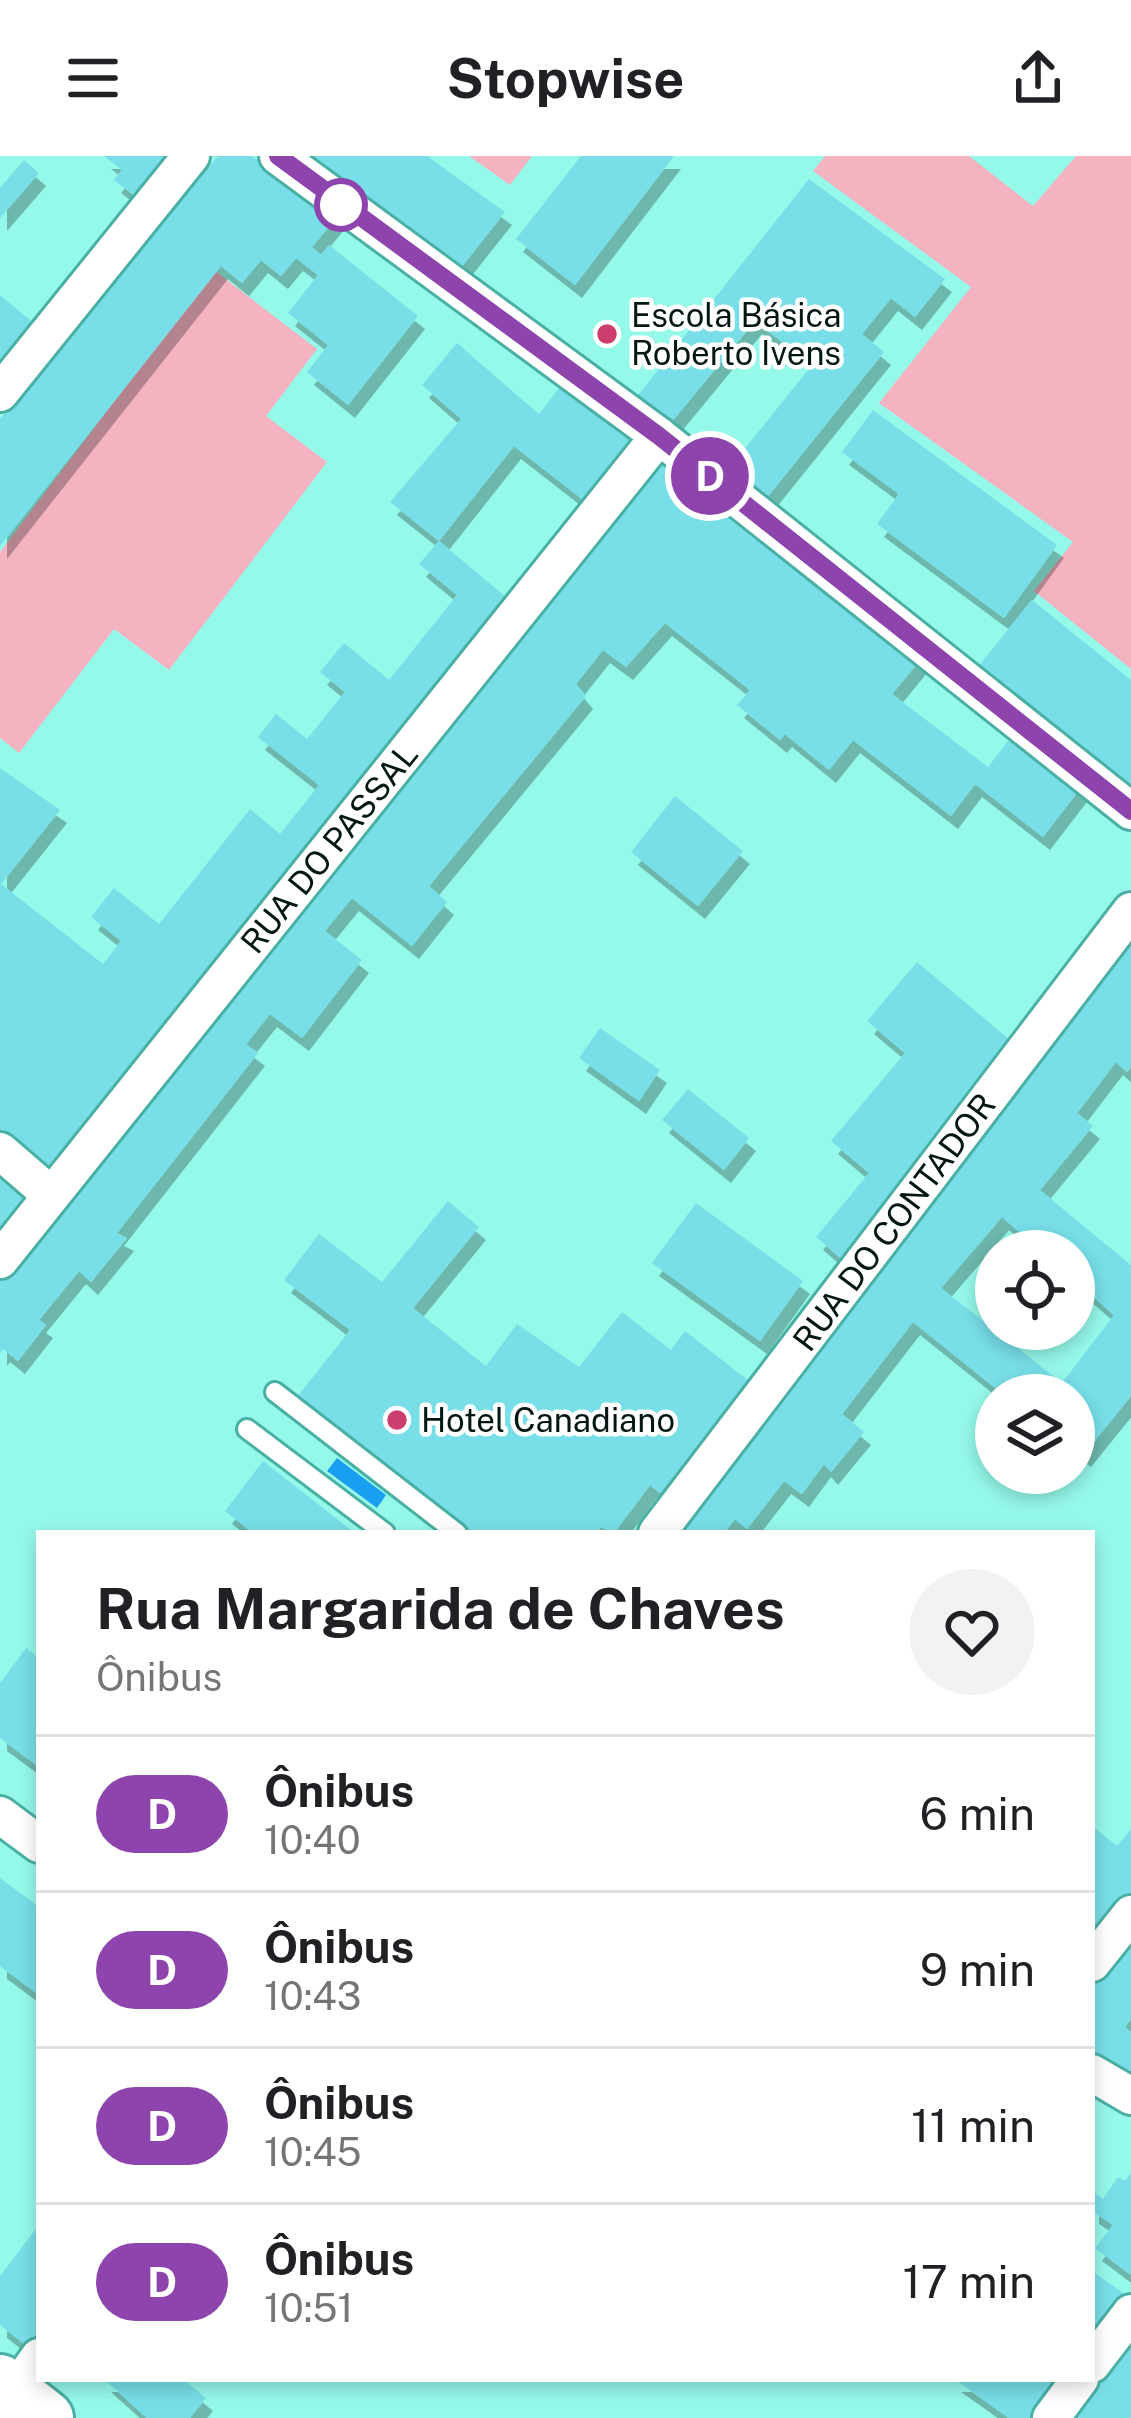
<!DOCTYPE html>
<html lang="pt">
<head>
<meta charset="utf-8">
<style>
	body { margin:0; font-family:"Public Sans",sans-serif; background:#f2f2f2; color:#202124; height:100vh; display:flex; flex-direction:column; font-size:45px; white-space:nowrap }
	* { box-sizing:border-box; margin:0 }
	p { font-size:39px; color:#757577 }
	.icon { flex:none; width:66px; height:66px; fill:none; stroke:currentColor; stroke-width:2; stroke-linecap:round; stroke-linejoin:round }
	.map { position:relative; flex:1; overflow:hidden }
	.sheet { position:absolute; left:36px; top:1374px; width:1059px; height:852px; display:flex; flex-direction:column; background:#fff; border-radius:0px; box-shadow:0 6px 18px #0003 }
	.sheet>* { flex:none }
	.badge { padding:0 24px; border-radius:39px; font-size:42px; line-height:78px }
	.fabs { position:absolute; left:975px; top:1074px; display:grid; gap:24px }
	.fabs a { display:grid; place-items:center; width:120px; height:120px; border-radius:50%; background:#fff; box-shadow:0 6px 18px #0003; font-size:60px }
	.map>.badge { position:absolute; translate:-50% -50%; box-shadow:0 0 0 6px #fff }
	.round { display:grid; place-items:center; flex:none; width:126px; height:126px; border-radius:63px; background:#f2f2f2 }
	.head { display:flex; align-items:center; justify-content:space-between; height:204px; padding:0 60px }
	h1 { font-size:57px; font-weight:700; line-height:90px }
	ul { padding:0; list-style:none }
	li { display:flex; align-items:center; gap:36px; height:156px; padding:0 60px; border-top:3px solid #e0e0e0 }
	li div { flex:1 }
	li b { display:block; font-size:45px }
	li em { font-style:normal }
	li .badge { min-width:132px; font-weight:700; text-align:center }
	header { display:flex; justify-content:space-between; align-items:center; height:156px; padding:0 60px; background:#fff; font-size:54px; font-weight:700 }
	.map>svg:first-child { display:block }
	.green { fill:#f4b3c1 }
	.water { fill:#1a9eef }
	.building { fill:#78dfe9; fill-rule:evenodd; filter:url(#shadow) }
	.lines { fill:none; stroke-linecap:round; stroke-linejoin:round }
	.lane-casing { stroke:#49b0a3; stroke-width:24 }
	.street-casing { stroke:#49b0a3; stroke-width:42 }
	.secondary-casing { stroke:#49b0a3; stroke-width:60 }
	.lane { stroke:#fff; stroke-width:18 }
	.street { stroke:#fff; stroke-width:36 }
	.secondary { stroke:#fff; stroke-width:54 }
	.line-casing { stroke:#fff; stroke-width:27 }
	.line { stroke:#8e44ad; stroke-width:18 }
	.stop-dot { fill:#fff; stroke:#8e44ad; stroke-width:6 }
	.poi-dot { fill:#cb3e6e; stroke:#fff; stroke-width:4.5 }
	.labels { text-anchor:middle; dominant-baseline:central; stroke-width:9; stroke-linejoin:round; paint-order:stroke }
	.poi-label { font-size:33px; fill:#021613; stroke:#fff; text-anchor:start }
	.street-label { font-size:33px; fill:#021613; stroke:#fff }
</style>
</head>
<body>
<header><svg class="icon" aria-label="menu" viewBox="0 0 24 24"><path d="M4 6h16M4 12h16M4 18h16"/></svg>Stopwise<svg class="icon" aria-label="share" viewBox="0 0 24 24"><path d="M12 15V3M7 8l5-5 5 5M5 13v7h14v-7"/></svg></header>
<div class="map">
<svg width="1131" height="2262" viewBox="0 0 1131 2262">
	<defs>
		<filter id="shadow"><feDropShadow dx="7" dy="13" stdDeviation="0" flood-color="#0004"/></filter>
	</defs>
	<rect width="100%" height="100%" fill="#95f9ea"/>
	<g class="green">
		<path d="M469 0H532L510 29Z"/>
		<path d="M825 0H969L1033 50 1076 0H1131V513L1034 435 1073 386 879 247 971 131 813 15Z"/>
		<path d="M214 114 317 193 266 260 327 306 169 514 114 473 19 597 0 582V396Z"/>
	</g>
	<path class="water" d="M337 1302 386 1339 377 1352 327 1315Z"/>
	<g class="building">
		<path d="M104 0H181L144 47 114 24 122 14Z"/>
		<path d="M218 0H252L338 60 312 91 321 99 329 89 418 160 348 249 307 216 328 189 288 157 318 119 296 102 281 120 261 104 242 127 221 110 0 390V263Z"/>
		<path d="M301 0H427L505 56 456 118Z"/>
		<path d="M581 0H674L575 129 516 83Z"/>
		<path d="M24 4 39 17 0 62V32Z"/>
		<path d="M809 23 945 123 915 161 891 142 862 178 884 196 765 344 727 315 812 209 755 165 670 268 635 243Z"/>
		<path d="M0 139 41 173 0 223Z"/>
		<path d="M457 187 539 258 566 223 643 283 591 350 514 290 439 385 390 346 461 263 422 229Z"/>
		<path d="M873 254 1057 389 1004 462 877 368 899 338 842 296Z"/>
		<path d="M661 301 701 331 696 337 788 408 795 400 921 503 892 538 988 611 1015 576 1083 629 1043 681 975 628 951 660 853 584 829 614 785 578 780 584 737 549 750 534 665 467 626 511 603 494 576 528 586 540 429 730 447 746 412 790 352 742 325 775 362 804 302 882 270 858 246 888 258 897 117 1077 127 1082 91 1126 79 1115 39 1164 46 1169 18 1205 3 1193 0 1197V1120Z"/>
		<path d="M439 385 506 441 45 1014 0 975V612L60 654 1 728 103 808 121 785 91 761 114 732 159 768 250 653 280 678 319 629 258 581 276 558 307 583 345 536 320 516 344 487 389 524 457 439 419 408Z"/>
		<path d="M1032 444 1131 524V638L973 517Z"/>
		<path d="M675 640 743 695 698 750 631 696Z"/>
		<path d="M1131 779V911L1127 916 1116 906 1077 957 1093 970 1040 1034 1131 1109V1240L1084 1298 1074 1291V1239H1004L913 1166 842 1258 864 1276 831 1316 824 1308 802 1338 784 1325 747 1373 735 1363 724 1377H674L980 985 972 978ZM1002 1061 1041 1095H1074V1124L1114 1159 1062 1227 941 1132Z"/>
		<path d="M917 806 1023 895 844 1105 816 1081 869 1017 831 985 905 897 867 865Z"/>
		<path d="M600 872 660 914 639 945 579 902Z"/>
		<path d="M688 933 749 982 724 1014 662 964Z"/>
		<path d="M0 1015 27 1037 25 1055 0 1085Z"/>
		<path d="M448 1045 479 1071 413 1152 486 1210 517 1168 579 1211 622 1156 671 1194 685 1175 749 1225 660 1337 650 1329 614 1377 601 1371 596 1377H475L298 1240 350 1174 284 1124 319 1078 382 1126Z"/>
		<path d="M696 1047 803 1125 760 1185 652 1107Z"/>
		<path d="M263 1305 355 1377H253L225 1355Z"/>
		<path d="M26 1492 39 1502V1611L0 1582V1527Z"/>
		<path d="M1092 1670 1117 1690 1131 1673V1744L1092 1794Z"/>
		<path d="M0 1722 39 1751V1839L0 1810Z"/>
		<path d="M1131 1780V1863L1125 1871 1131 1876V1926L1092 1897V1832Z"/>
		<path d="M1131 2017V2119L1095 2092 1113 2069 1092 2055V2035L1103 2043 1118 2021 1125 2025Z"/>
		<path d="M39 2069V2176L28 2191 0 2169V2120Z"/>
		<path d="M1092 2115 1130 2142 1092 2196Z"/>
		<path d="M1131 2178V2262H1064Z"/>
		<path d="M104 2223H183L206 2242 190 2262H147Z"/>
		<path d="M954 2223H1073L1045 2262H1009Z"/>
	</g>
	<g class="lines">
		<defs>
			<g id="lane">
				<path d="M275 1236 457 1377"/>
				<path d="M247 1273 385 1377"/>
			</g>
			<g id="street">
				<path d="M278 0 659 280 1131 655"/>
				<path d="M0 237 191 0"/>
				<path d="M0 995 51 1039"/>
				<path d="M0 1104 659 280"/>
				<path d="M657 1377 1131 755"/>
				<path d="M0 1659 39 1688"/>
				<path d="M1092 1807 1131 1758"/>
				<path d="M1092 1917 1131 1940"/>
				<path d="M1092 2208 1131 2157"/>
				<path d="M3 2252 39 2201"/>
				<path d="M1051 2262 1080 2223"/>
			</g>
			<path id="secondary" d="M0 2226 46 2262"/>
		</defs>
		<use href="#lane" class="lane-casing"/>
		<use href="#street" class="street-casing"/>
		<use href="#secondary" class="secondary-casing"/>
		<use href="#lane" class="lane"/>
		<use href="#street" class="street"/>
		<use href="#secondary" class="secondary"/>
	</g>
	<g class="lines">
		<defs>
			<path id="line" d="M278 0 659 280 1131 655"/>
		</defs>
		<use href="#line" class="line-casing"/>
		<use href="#line" class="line"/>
	</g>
	<circle class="stop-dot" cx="341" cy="49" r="24"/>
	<g class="poi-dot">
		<circle cx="607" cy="178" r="12"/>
		<circle cx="397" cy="1264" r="12"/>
	</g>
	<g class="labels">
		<g class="poi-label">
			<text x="631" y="159">Escola Básica<tspan x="631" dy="38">Roberto Ivens</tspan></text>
			<text x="421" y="1264">Hotel Canadiano</text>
		</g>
		<g class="street-label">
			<text transform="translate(329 692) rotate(-51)">RUA DO PASSAL</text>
			<text transform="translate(894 1066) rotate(-53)">RUA DO CONTADOR</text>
		</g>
	</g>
</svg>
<div class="fabs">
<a><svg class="icon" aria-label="locate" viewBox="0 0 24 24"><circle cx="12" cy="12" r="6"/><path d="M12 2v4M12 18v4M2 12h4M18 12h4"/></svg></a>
<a><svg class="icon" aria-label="layers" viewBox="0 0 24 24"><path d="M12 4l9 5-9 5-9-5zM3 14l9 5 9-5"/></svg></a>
</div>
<b class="badge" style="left:710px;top:320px;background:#8e44ad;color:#fff">D</b>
<section class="sheet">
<div class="head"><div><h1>Rua Margarida de Chaves</h1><p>Ônibus</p></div><a class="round"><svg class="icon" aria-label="heart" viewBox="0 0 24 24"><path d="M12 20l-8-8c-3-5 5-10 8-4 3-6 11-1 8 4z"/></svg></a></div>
<ul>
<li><span class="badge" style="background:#8e44ad;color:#fff">D</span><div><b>Ônibus</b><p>10:40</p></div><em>6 min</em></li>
<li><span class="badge" style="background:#8e44ad;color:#fff">D</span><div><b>Ônibus</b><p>10:43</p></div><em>9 min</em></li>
<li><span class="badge" style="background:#8e44ad;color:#fff">D</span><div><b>Ônibus</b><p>10:45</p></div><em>11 min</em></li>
<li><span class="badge" style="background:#8e44ad;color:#fff">D</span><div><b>Ônibus</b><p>10:51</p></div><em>17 min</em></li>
</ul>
</section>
</div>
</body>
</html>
